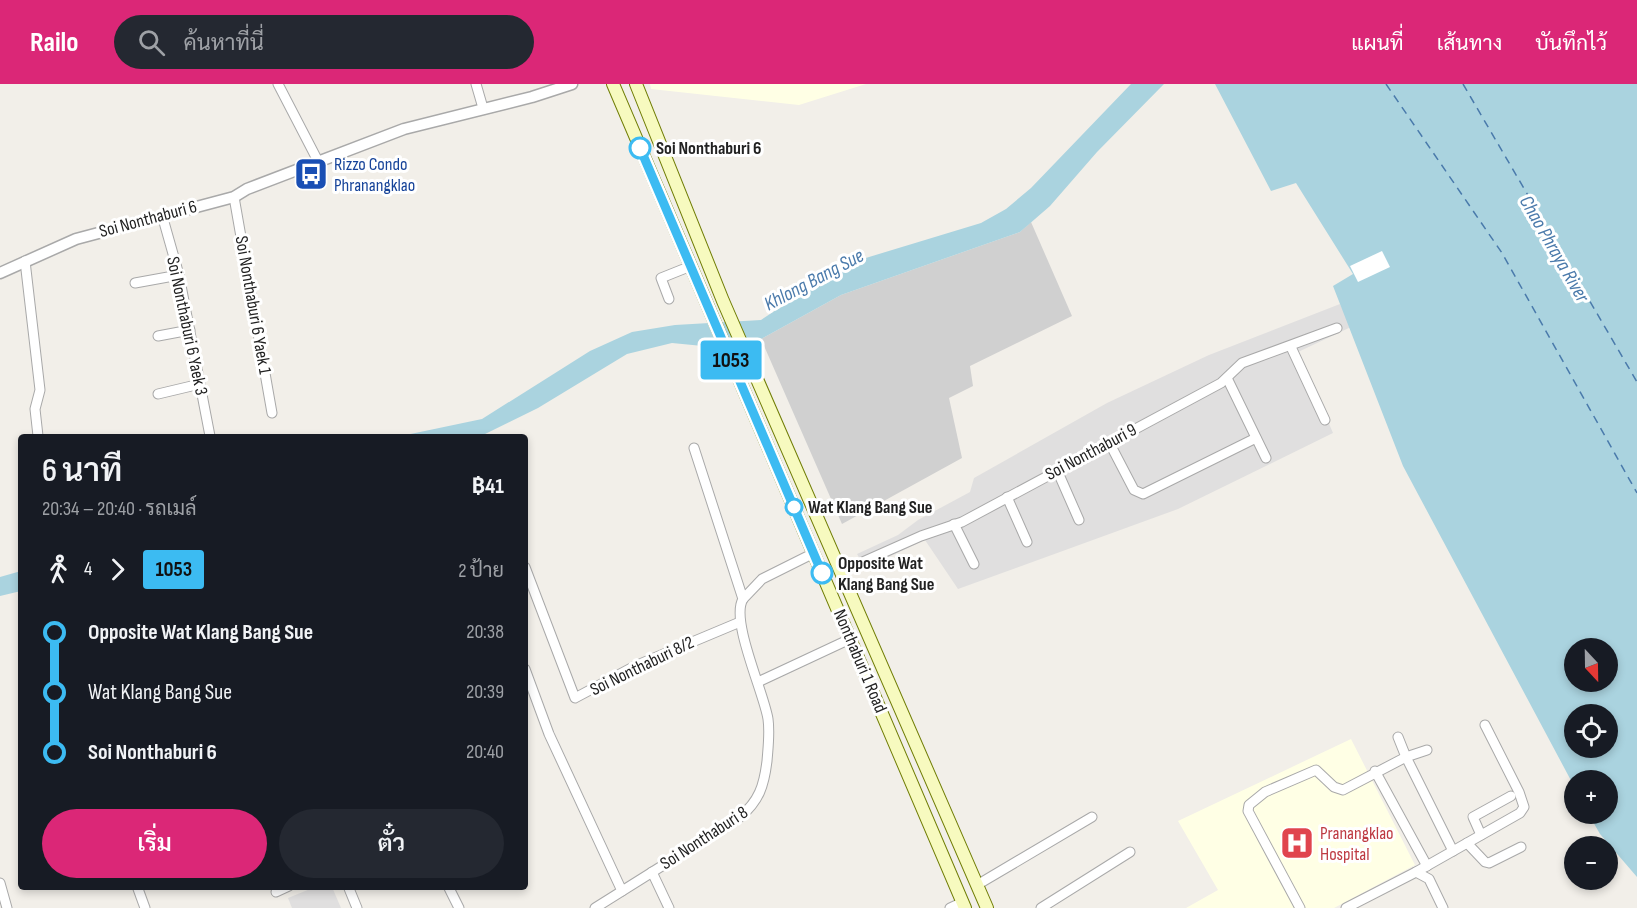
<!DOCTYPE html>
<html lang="th">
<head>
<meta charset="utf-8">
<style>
	body { margin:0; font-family:"Sofia Sans Condensed",Sarabun,sans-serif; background:#242831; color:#f1f3f6; height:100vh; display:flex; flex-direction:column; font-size:22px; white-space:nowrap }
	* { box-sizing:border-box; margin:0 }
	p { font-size:20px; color:#9ea1a6 }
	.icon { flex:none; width:33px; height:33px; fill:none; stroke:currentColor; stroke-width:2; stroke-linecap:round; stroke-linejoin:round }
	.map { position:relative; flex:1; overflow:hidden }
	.side { position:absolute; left:18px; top:350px; width:510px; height:456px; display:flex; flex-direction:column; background:#171b24; border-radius:6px; box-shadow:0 3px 9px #0003 }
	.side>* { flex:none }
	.badge { padding:0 12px; border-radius:4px; font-size:21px; line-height:39px }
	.needle { width:39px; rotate:158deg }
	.fabs { position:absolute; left:1564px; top:554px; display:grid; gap:12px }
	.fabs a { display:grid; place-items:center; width:54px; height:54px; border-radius:50%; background:#171b24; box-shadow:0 3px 9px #0003; font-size:30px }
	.map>.badge { position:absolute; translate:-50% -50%; box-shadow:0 0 0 3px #fff }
	.legs { display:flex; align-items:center; gap:9px; height:66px; padding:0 24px; font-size:20px }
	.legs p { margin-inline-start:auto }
	.overview { display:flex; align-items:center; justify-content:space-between; height:102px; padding:0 24px }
	h1 { font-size:33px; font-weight:600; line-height:45px }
	.primary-button { display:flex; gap:12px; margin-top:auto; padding:12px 24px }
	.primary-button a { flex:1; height:69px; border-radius:36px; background:#db2777; color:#fff; font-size:24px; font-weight:600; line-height:69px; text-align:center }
	.primary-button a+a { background:#242831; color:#f1f3f6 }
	ul { padding:0 24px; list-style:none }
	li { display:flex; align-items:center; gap:21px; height:60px; font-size:22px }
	li i { display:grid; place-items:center; width:9px; height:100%; margin:0 8px; background:currentColor }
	li i::after { content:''; width:15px; height:15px; margin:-8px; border:4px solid; border-radius:50%; background:#171b24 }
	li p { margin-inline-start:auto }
	li:first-child i { background:linear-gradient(#0000 50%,currentColor 0) }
	li:last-child i { background:linear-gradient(currentColor 50%,#0000 0) }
	header { display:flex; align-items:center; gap:36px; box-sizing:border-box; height:84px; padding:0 30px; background:#db2777; color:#fff }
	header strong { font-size:28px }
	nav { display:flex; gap:33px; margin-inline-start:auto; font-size:21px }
	.search { width:420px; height:54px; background:#242831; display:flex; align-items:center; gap:15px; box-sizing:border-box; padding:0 21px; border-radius:33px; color:#9ea1a6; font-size:22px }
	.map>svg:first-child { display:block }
	.residential { fill:#e0dfdf }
	.education { fill:#ffffe5 }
	.religious { fill:#d0d0d0 }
	.water { fill:#aad3df; fill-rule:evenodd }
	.pier { fill:#fff }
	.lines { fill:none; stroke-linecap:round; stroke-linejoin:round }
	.ferry { stroke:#4a7aab; stroke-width:1.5; stroke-dasharray:8 6; stroke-linecap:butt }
	.minor-casing { stroke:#a9a9a9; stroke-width:11 }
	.tertiary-casing { stroke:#a9a9a9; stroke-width:13 }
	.secondary-casing { stroke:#707d05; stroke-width:14 }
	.minor { stroke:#fff; stroke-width:9 }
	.tertiary { stroke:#fff; stroke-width:10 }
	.secondary { stroke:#f7fabf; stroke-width:12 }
	.line-1-casing { stroke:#fff; stroke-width:14 }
	.line-1 { stroke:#3cbbf2; stroke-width:9 }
	.stop-1-dot { fill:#fff; stroke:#3cbbf2; stroke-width:3 }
	.labels { text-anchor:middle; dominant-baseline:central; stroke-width:6; stroke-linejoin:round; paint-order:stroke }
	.stop-label { font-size:18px; font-weight:bold; fill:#222; stroke:#fff; text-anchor:start }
	.transit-label { font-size:18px; fill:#164399; stroke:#fff; text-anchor:start }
	.street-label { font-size:18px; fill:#222; stroke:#fff }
	.health-label { font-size:18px; fill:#be3a42; stroke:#fff; text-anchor:start }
	.water-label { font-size:20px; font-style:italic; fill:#4a7aab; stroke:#fff }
</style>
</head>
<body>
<header>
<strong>Railo</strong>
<div class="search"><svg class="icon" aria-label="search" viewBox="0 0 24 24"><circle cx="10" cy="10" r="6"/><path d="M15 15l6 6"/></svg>ค้นหาที่นี่</div>
<nav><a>แผนที่</a><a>เส้นทาง</a><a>บันทึกไว้</a></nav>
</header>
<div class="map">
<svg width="1637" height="824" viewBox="0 0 1637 824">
	<rect width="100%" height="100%" fill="#f2efe9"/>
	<g class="residential">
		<path d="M1340 220 1351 243 1298 268 1333 349 1178 425 958 505 925 456 865 484 857 470 898 451 918 436 970 408 974 394 1107 319 1209 271Z"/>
		<path d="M315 803H332L341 824H292L288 814Z"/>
	</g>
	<g class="education">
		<path d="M650 0H866L799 21 651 5Z"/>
		<path d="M1351 655 1415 781 1334 824H1186L1218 806 1178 737Z"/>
	</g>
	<path class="religious" d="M1031 138 1072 232 970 282 973 302 949 314 962 374 842 440 761 255 841 211 1020 148Z"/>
	<g class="water">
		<path d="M1131 0H1164L1097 68 1050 122 1020 148 841 211 761 255 713 263 672 259 627 270 538 324 481 352H401L482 335 590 267 632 248 675 241 761 236 846 180 981 139 1006 125 1031 104Z"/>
		<path d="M1215 0H1637V793L1600 750 1588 729H1608V696H1575V704L1403 382 1333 202 1353 190 1296 99 1271 107ZM1575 564H1608V597H1575ZM1575 630H1608V663H1575Z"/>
		<path d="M21 487V507L0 512V493Z"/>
	</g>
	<path class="pier" d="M1382 167 1390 183 1358 198 1350 182Z"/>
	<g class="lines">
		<g class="ferry">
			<path d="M1386 0 1502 169 1637 409"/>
			<path d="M1463 0 1637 298"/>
		</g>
		<defs>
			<g id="minor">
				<path d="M278 0 319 79"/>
				<path d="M476 0 483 24"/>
				<path d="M234 113 272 329"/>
				<path d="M162 131 179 191 210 352"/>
				<path d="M25 177 40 306 35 325 38 352"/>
				<path d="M135 199 179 191"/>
				<path d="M669 215 661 194 691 182"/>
				<path d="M158 252 190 246"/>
				<path d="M1291 263 1325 336"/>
				<path d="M1227 294 1266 374"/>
				<path d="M158 310 200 300"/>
				<path d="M1109 358 1134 406 1143 410 1256 354"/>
				<path d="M1057 386 1079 436"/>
				<path d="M1007 413 1027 458"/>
				<path d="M954 440 974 480"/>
				<path d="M525 483 575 614 635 582 740 538"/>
				<path d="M840 488 921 452 962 438 1221 299 1242 279 1337 244"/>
				<path d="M743 515 762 495 814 469"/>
				<path d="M525 585 549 650 622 807"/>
				<path d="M758 598 850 555"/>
				<path d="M1427 666 1406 673 1453 767"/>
				<path d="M1375 687 1427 782"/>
				<path d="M1481 751 1473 733 1511 712"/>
				<path d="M1467 759 1485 778 1489 779 1521 763"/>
				<path d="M652 788 669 824"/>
				<path d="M1416 788 1429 795 1443 824"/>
				<path d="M0 799 7 824"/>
				<path d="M977 801 1092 733"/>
				<path d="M137 802 145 824"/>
				<path d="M348 802 357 824"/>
				<path d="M448 802 459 824"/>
				<path d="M276 808 289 802"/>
				<path d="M595 824 740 733C759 717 764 702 767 677 768 664 770 649 768 635 764 609 730 536 743 515L694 364"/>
				<path d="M950 824 963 818"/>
				<path d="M1041 824 1130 768"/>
				<path d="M1300 824 1248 727 1249 721 1265 708 1316 686 1334 703 1343 706 1406 673 1398 653"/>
				<path d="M1346 824 1416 788 1520 729 1524 723 1519 708 1485 641"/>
			</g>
			<path id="tertiary" d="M0 189 76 155 234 113 247 105 404 45 532 13 572 0"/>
			<g id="secondary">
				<path d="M613 0 965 824"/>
				<path d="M636 0 723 217 987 824"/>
			</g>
		</defs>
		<use href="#minor" class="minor-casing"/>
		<use href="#tertiary" class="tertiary-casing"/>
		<use href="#secondary" class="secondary-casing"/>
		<use href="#minor" class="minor"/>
		<use href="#tertiary" class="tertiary"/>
		<use href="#secondary" class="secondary"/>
	</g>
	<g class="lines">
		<defs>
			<path id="line-1" d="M640 64 822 489"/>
		</defs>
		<use href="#line-1" class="line-1-casing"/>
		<use href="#line-1" class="line-1"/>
	</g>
	<defs>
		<symbol id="bus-square" viewBox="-11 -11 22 22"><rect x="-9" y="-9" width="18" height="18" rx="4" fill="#1a4fb4" stroke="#fff"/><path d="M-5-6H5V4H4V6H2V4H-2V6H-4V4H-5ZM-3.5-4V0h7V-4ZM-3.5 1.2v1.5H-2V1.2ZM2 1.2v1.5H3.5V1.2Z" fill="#fff"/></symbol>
		<symbol id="hospital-square" viewBox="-11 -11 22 22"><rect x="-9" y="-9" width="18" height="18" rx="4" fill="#e0444e" stroke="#fff"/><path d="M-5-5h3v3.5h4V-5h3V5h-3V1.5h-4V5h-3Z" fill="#fff"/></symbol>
	</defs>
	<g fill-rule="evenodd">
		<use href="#bus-square" x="292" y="71" width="38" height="38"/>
		<use href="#hospital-square" x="1278" y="740" width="38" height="38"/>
	</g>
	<g class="stop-1-dot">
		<circle cx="640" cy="64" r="10"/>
		<circle cx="794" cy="423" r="8"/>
		<circle cx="822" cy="489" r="10"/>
	</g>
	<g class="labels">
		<g class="stop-label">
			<text x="656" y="64">Soi Nonthaburi 6</text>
			<text x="808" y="423">Wat Klang Bang Sue</text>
			<text x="838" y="479">Opposite Wat<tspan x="838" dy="21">Klang Bang Sue</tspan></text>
		</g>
		<g class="transit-label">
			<text x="334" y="80">Rizzo Condo<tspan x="334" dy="21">Phranangklao</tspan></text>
		</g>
		<g class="street-label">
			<text transform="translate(148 135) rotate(-15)">Soi Nonthaburi 6</text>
			<text transform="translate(253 221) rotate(80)">Soi Nonthaburi 6 Yaek 1</text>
			<text transform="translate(187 242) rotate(78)">Soi Nonthaburi 6 Yaek 3</text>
			<text transform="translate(1091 368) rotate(-28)">Soi Nonthaburi 9</text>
			<text transform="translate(860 577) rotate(67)">Nonthaburi 1 Road</text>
			<text transform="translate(642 582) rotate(-26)">Soi Nonthaburi 8/2</text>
			<text transform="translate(704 754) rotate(-33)">Soi Nonthaburi 8</text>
		</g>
		<g class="health-label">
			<text x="1320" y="749">Pranangklao<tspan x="1320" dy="21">Hospital</tspan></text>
		</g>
		<g class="water-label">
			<text transform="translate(1554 165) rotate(60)">Chao Phraya River</text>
			<text transform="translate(814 196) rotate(-28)">Khlong Bang Sue</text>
		</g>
	</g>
</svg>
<div class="fabs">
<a><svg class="needle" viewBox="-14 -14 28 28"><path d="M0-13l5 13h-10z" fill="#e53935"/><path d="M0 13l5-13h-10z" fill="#9ea1a6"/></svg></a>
<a><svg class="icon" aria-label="locate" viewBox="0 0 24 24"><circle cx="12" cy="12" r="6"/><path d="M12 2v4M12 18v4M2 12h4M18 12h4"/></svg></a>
<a>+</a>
<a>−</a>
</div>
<b class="badge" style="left:731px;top:276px;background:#3cbbf2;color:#111">1053</b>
<section class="side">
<div class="overview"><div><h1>6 นาที</h1><p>20:34 – 20:40 · รถเมล์</p></div><b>฿41</b></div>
<div class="legs"><svg class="icon" aria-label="walk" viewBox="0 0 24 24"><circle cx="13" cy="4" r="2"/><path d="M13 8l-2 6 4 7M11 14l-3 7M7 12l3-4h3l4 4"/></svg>4<svg class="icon" aria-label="forward" viewBox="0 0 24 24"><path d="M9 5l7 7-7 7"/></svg><b class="badge" style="background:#3cbbf2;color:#111">1053</b><p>2 ป้าย</p></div>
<ul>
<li><i style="color:#3cbbf2"></i><b>Opposite Wat Klang Bang Sue</b><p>20:38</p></li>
<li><i style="color:#3cbbf2"></i><span>Wat Klang Bang Sue</span><p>20:39</p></li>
<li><i style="color:#3cbbf2"></i><b>Soi Nonthaburi 6</b><p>20:40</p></li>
</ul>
<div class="primary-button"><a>เริ่ม</a><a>ตั๋ว</a></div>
</section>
</div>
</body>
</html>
